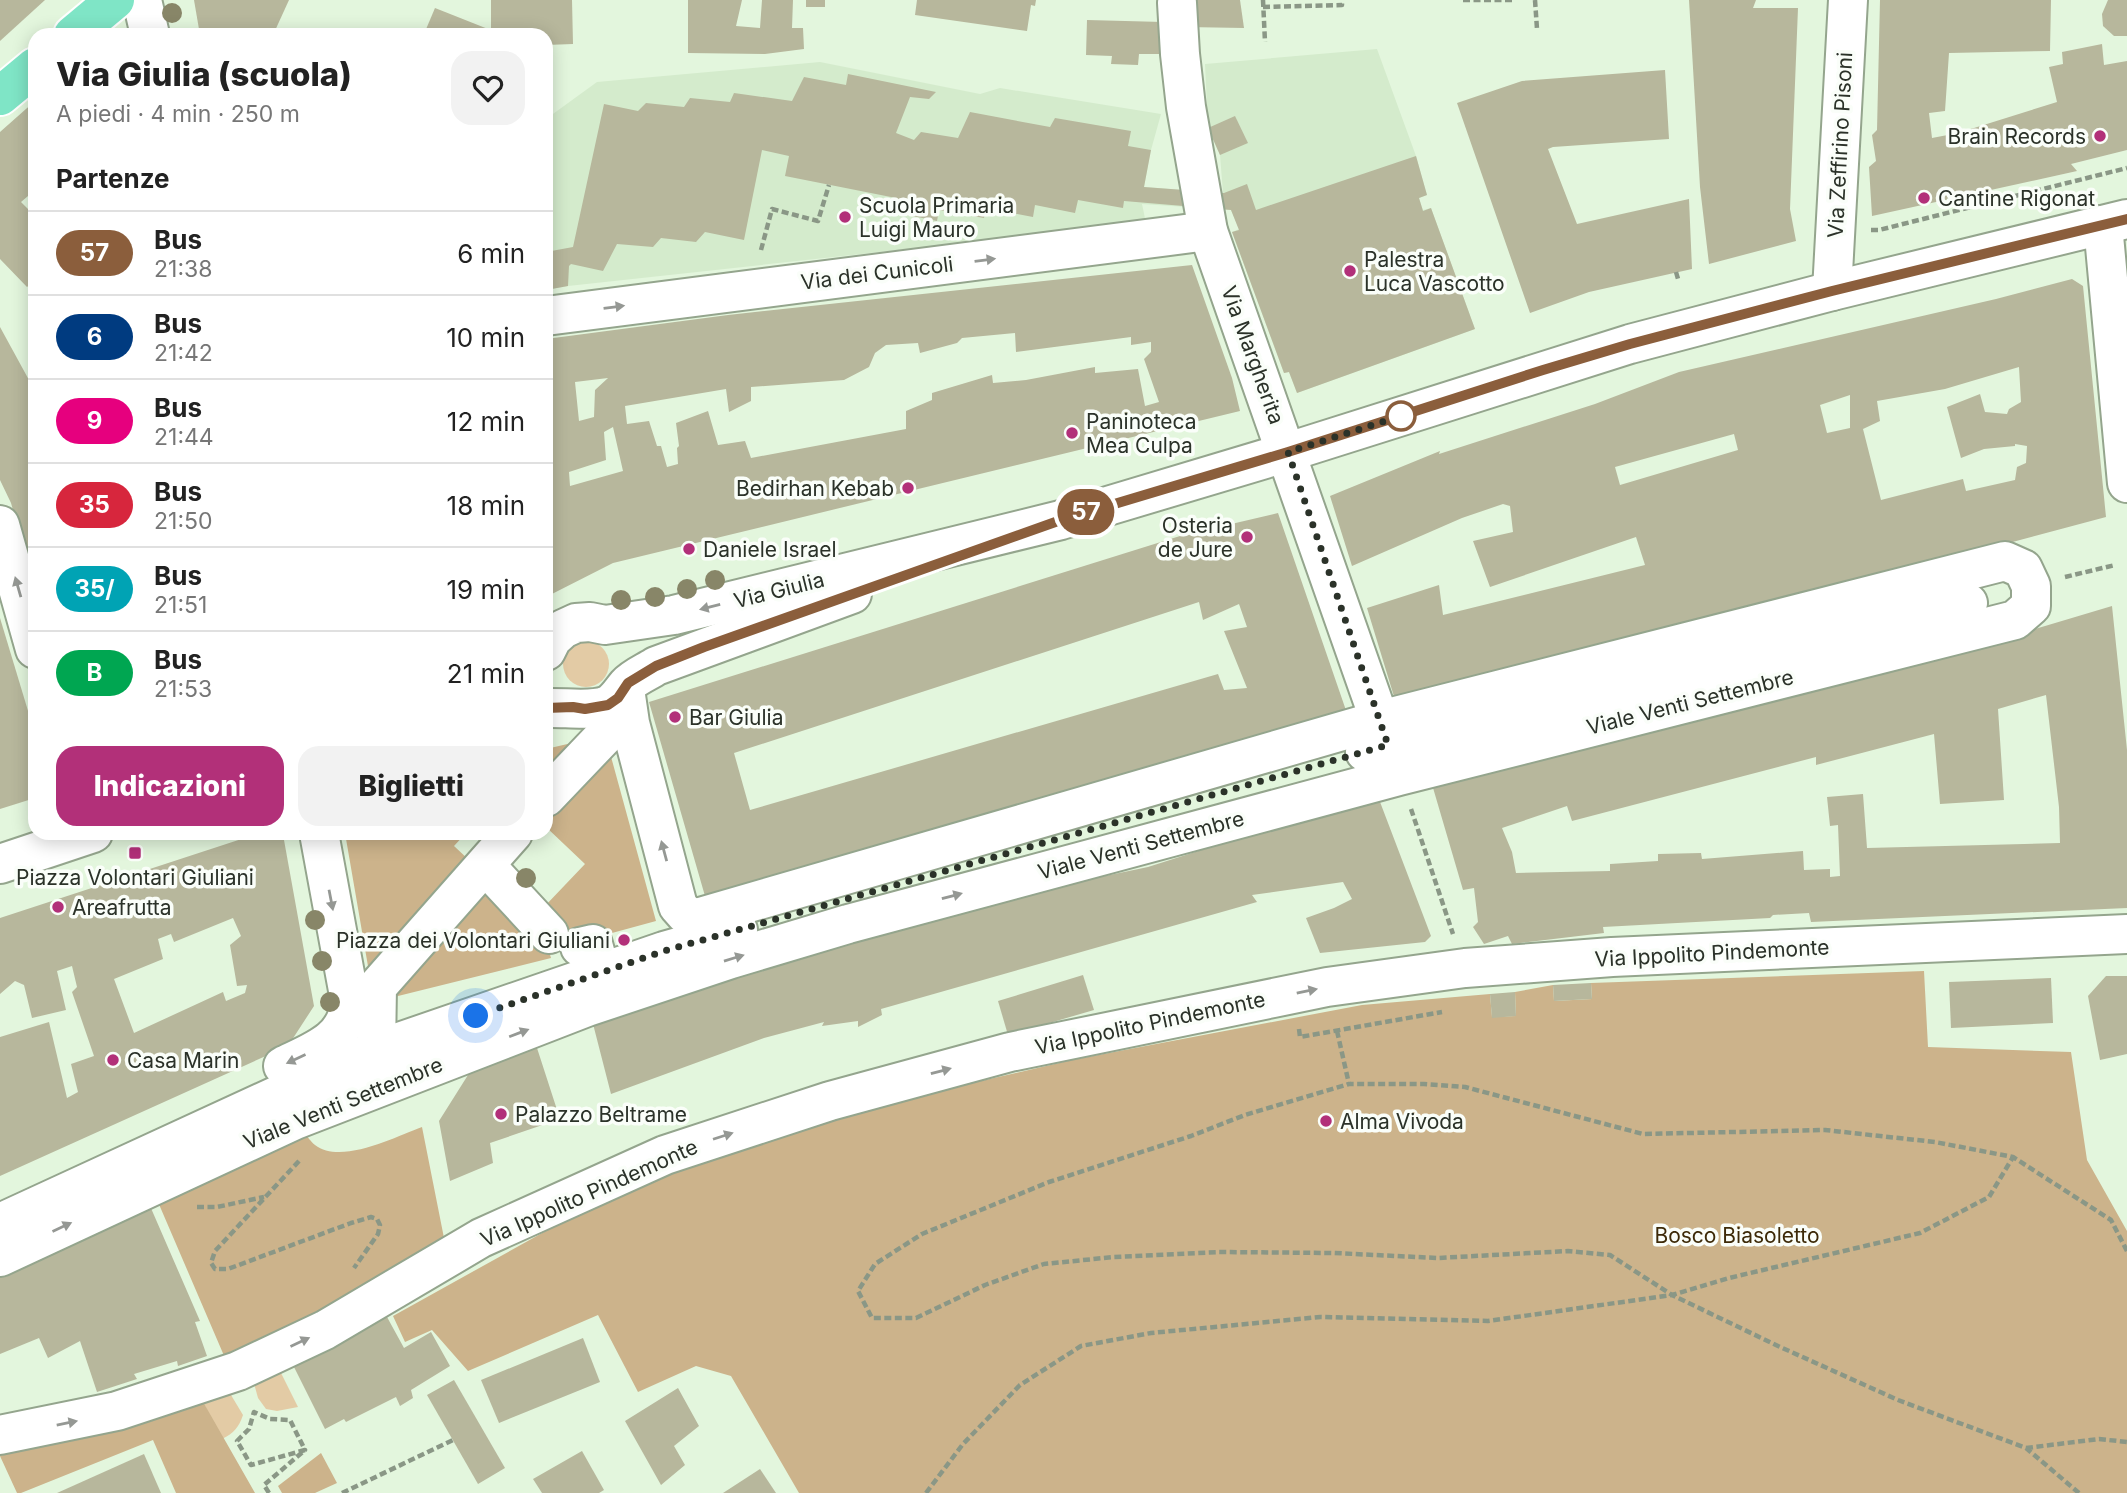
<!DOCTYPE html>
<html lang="it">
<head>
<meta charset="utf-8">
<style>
	body { margin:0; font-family:Inter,sans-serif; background:#f2f2f2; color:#222; height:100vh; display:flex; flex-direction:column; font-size:26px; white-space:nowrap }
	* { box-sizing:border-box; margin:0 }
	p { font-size:23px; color:#767676 }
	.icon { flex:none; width:38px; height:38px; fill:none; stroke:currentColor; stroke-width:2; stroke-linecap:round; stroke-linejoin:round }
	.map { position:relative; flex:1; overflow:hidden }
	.sheet { position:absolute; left:28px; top:28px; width:525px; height:812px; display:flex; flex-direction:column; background:#fff; border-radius:21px; box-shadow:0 4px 18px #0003 }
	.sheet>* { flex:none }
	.badge { padding:0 14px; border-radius:23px; font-size:24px; line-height:46px }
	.you { position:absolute; width:35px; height:35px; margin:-18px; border:5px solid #fff; border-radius:50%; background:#1a73e8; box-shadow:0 0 0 10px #1a73e833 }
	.map>.badge { position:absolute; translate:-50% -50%; box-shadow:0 0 0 4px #fff }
	h2 { padding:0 28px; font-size:26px; line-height:63px }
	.round { display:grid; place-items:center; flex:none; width:74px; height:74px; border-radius:21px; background:#f2f2f2 }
	.summary { display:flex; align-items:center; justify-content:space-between; height:119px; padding:0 28px }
	h1 { font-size:33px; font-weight:800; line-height:52px }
	.button { display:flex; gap:14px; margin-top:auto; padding:14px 28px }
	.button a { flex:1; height:80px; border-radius:21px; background:#b23079; color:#fff; font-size:28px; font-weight:800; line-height:80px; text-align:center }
	.button a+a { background:#f2f2f2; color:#222 }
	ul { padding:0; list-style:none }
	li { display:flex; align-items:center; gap:21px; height:84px; padding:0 28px; border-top:2px solid #e0e0e0 }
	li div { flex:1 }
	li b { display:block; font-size:26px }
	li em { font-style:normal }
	li .badge { min-width:77px; font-weight:700; text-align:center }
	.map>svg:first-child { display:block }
	.built { fill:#d4ebcc }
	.green { fill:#e3cba5 }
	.forest { fill:#ccb38b }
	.building { fill:#b7b79c; fill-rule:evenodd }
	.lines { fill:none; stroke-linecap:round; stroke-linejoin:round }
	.minor-casing { stroke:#94a58d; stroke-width:42 }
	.major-casing { stroke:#fff; stroke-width:42 }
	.path { stroke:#8a9786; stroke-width:4.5; stroke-dasharray:7 3.5; stroke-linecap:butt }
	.minor { stroke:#fff; stroke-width:38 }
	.major { stroke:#7fe5c6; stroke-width:38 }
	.tree { fill:#888668 }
	.oneway { fill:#959894 }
	.line-casing { stroke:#fff; stroke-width:16 }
	.line { stroke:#8b5e3c; stroke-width:10 }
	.walk { stroke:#2b3229; stroke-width:7; stroke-dasharray:0 12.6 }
	.poi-dot { fill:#b23079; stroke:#fafef9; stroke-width:2.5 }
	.stop-dot { fill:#fff; stroke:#8b5e3c; stroke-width:3.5 }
	.labels { text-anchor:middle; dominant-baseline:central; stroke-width:7; stroke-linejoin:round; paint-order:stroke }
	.poi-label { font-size:21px; fill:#2b3229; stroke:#fafef9; text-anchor:start }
	.street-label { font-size:21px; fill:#2b3229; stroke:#fafef9 }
	.park-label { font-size:21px; fill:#3d2a08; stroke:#fafef9 }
</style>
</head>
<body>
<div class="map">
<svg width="2127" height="1493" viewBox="0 0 2127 1493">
	<rect width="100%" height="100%" fill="#e3f6dd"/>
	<path class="built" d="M1377 49 1416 156 1427 195 1419 198 1423 210 1431 208 1475 329 1297 393 1289 372 1284 373 1232 232 1239 229 1231 210 1142 204 1146 223 568 286 546 290V119L597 82 820 62 980 94 1000 88 1161 114 1151 150 1144 187 1223 193 1220 155 1208 128 1205 64Z"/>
	<g class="green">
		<circle cx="586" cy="664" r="23"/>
		<path d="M278 1367 298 1407 277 1411 266 1409 258 1398 253 1380Z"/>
		<path d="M228 1390 243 1415C239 1427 234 1433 222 1439L202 1400Z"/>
	</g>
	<g class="forest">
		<path d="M576 742 546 775V749Z"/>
		<path d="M610 753 656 921 579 942 566 954 556 946 548 948 551 958 394 997 490 886 544 907 585 864 546 827V819Z"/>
		<path d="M345 833H466L454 846 470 861 369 972Z"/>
		<path d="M1924 971 1928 1047 2071 1052 2087 1160 2127 1231V1493H799L731 1376 696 1366 638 1392 598 1315 468 1371 432 1330 405 1342 393 1316 553 1227 692 1160 933 1092 1072 1060 1362 1005 1490 994 1492 1017 1516 1016 1515 992 1553 985 1554 1001 1592 999 1591 983Z"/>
		<path d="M422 1127 444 1238 340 1305 225 1358 155 1195 304 1132C307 1136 311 1142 315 1145 341 1165 395 1137 422 1127Z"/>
		<path d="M202 1400 255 1493H176L153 1440 21 1493H17L0 1456V1453Z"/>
		<path d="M321 1453 337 1483 315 1493H282L278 1486Z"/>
	</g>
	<g class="building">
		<path d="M0 0H45L0 41Z"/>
		<path d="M194 0H289L273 35H200Z"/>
		<path d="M491 0H572L573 44 546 45V35H491Z"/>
		<path d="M688 0H742L736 26 760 28 762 0H793L792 28H803L804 49 765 54 688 53Z"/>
		<rect x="806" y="0" width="19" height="7"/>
		<path d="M917 0H1036L1035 6 1031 5 1027 31 915 15Z"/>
		<path d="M1187 0H1240L1244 28 1186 27Z"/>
		<path d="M1689 0H1756L1753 8H1798L1790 209 1796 241 1709 264 1700 187Z"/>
		<path d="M1880 0H2051L2050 51 1949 53 1945 111 1929 113 1932 138 1958 133 2057 102 2049 67 2063 64 2062 52 2102 44 2104 65 2127 61V150L2071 164 2077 171 1872 216 1869 167 1876 161 1872 135 1877 130Z"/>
		<path d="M2108 0H2127V36H2114L2103 26 2102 14Z"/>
		<path d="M435 8 488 29 485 35 424 34Z"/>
		<path d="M1087 20 1163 22V54H1139L1138 65 1111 64 1112 56 1086 55Z"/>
		<path d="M1665 70 1669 139 1553 147 1548 149 1577 224 1689 199 1692 269 1589 292 1530 313 1457 103 1522 81Z"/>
		<path d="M848 74 936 92 929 99 910 97 896 133 914 140 921 132 958 138 970 112 1050 127 1055 118 1131 131 1128 146 1151 150 1144 187 1224 193 1247 184 1256 210 1416 156 1427 195 1419 198 1423 211 1431 208 1475 329 1297 393 1289 372 1284 373 1232 232 1239 230 1231 210 1124 201 1123 208 1078 200 1075 213 1035 205 1033 217 986 208 984 218 939 210 937 221 893 212 896 198 785 176 789 156 762 150 744 240 705 232 696 242 661 238 653 247 617 244 603 271 571 264 569 266 568 286 546 290V252L573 247 604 104 638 111 646 103 684 107 690 98 730 102 734 93 792 101 804 77 846 85Z"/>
		<path d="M35 101V190L21 202 35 216V280L27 287 0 259V132Z"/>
		<path d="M1235 116 1248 143 1220 155 1208 128Z"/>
		<path d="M1192 265 1232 378 1240 411 613 563 546 597V339L728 315ZM1015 333 1016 352 1131 337V345L1151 342V352L1144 359 1159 402 1145 406 1138 369 1095 373V367L1026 380 993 383 992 375 932 393V400L906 411V429L751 458 745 441 718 445 708 411 676 423 679 446 677 448 678 464 667 467 661 446H657L649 421 627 424 625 406 726 389 729 412 751 401V387L844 380 869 367 875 353 886 345 918 343 920 353 957 343 962 338ZM608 378 595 390 594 417 579 421 575 382ZM613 427 623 471 570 486 569 472 606 460 604 432Z"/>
		<path d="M2072 279 2083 286 2106 517 1702 625 1396 703 1367 608 1439 585 1443 615 1645 565 1636 537 1490 587 1473 541 1513 532 1510 506 1503 504 1462 518 1352 566 1330 496 1440 451 1439 454 1595 404 1679 372 1996 299ZM2019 367 2021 402 2009 409 2007 414 1985 412 1980 394 1947 407 1961 458 1984 449 2015 446V444L2027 446 2026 463 2017 467 2015 480 1966 491 1963 479 1881 500 1863 429 1880 421 1877 401 1945 389ZM1850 395V428L1827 433 1820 405ZM1734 434 1738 450 1620 485 1615 467Z"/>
		<path d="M0 327 35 391 34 583 11 503 0 480Z"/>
		<path d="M1278 513 1350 722 705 896 649 702 1180 536ZM1199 602 1203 620 1239 604 1247 627 1224 631 1247 688 1224 690 1218 674 750 810 734 753Z"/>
		<path d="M2112 606 2127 750V908L1811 922 1809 913 1773 915 1770 918 1603 927 1604 933 1512 944 1508 936 1484 944 1473 927 1478 922 1474 888 1463 890 1431 781 1801 691 2035 629ZM2046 695 2059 807 2060 843 1867 848 1863 794 1827 797 1830 826 1838 825 1840 876 1830 877V869L1804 870 1803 851 1702 859 1701 853 1658 854V861L1610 864V871L1516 873 1512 852 1502 828 1567 806 1572 821 1816 757V765L1934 734 1940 804 2004 800 1998 709Z"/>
		<path d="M0 618 35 734V798L0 809Z"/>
		<path d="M1377 794 1431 936 1425 942 1320 953 1306 918 1334 908 1352 899 1343 882 1252 895 1257 902 881 1009 882 1015 858 1027V1021L822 1026 824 1022 764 1038 611 1094 592 1020 744 973 1057 886 1148 867Z"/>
		<path d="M260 833H273L284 840 314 1006 288 1046 0 1176V1037L49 1022 67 1098 78 1092 71 1064 94 1056 72 992 77 987 72 966 57 971 66 1010 32 1018 24 985 15 981 0 994V918ZM233 918 241 936 230 945 237 986 247 985 245 993 226 1001 223 992 134 1033 114 979 163 959 158 939 171 934 174 942Z"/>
		<path d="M1083 975 1094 1010 1008 1035 998 1001Z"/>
		<path d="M2106 976H2127V1054L2100 1060 2088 996Z"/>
		<path d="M2051 978 2053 1023 1951 1028 1949 982Z"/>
		<path d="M1591 983 1592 999 1554 1001 1553 985Z"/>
		<path d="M1515 992 1516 1016 1492 1018 1490 994Z"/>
		<path d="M537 1048 560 1119 490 1143 493 1163 450 1181 439 1121 468 1075V1070Z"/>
		<path d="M147 1199 200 1321 195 1322 207 1356 178 1366 177 1361 134 1374 137 1379 97 1392 80 1341 48 1358 39 1338 0 1354V1270Z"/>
		<path d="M387 1317 404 1348 431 1332 450 1366 411 1390 413 1398 400 1406 396 1397 346 1422 344 1419 325 1429 291 1361Z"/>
		<path d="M583 1338 600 1382 499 1423 481 1380Z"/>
		<path d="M454 1380 505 1468 478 1484 427 1395Z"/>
		<path d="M678 1388 699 1426 674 1446 685 1465 661 1485 625 1421Z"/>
		<path d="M582 1451 604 1490 599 1493H542L533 1479Z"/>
		<path d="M144 1454 161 1493H57Z"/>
		<path d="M760 1469 776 1493H723Z"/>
	</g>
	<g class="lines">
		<defs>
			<g id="minor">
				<path d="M142 0 150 35"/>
				<path d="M1177 3 1180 54 1186 107 1208 231 1388 744"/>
				<path d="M2103 225 2127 483"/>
				<path d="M1832 291 1848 0"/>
				<path d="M546 316 1208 231"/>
				<path d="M0 525 35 649"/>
				<path d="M546 651 552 639 563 629 576 623 590 622 605 625 674 615 1061 520 1288 452 1630 344 1832 291 2127 219"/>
				<path d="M546 708C564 707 592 712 608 705 617 700 621 692 627 685 634 677 647 672 656 666L852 594"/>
				<path d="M1365 752 1968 603"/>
				<path d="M546 797 611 729"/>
				<path d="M0 864 93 833"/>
				<path d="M486 866 549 934"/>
				<path d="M580 947 593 944 601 973"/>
				<path d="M376 1050 377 987 513 833"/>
				<path d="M283 1066C314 1051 348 1040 350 1001L319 833"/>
				<path d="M0 1223 376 1050 664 951 738 930"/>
				<path d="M0 1257 295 1120 587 1007 731 959 848 924 1399 776 2015 620 2031 606V586L2023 569 2005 561 1380 720 697 918 686 915 678 906 630 723 625 689"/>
				<path d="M0 1435 117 1411 238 1371 325 1330 481 1238 665 1155 830 1101 1010 1052 1327 987 1465 968 1612 957 2127 934"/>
			</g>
			<g id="major">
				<path d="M73 35 115 0"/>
				<path d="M0 96 35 67"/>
			</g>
		</defs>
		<use href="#minor" class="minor-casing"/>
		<use href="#major" class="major-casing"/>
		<g class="path">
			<path d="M1263 0 1265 42"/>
			<path d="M1463 0H1512"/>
			<path d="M1535 0 1537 29"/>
			<path d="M1263 7 1342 5V0"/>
			<path d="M1871 230H1879L2127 168"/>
			<path d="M761 250 772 209 818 221 829 185"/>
			<path d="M1676 272 1678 279"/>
			<path d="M2065 577 2115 565"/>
			<path d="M1411 809 1453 934"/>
			<path d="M1299 1029 1300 1037 1442 1012"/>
			<path d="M1337 1031 1349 1084"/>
			<path d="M299 1161 215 1251 211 1263 215 1269H228L351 1223 371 1217 377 1219 380 1225 378 1234 354 1268"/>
			<path d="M197 1207H217L264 1197"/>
			<path d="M2026 1448 2099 1439 2127 1442"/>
			<path d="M269 1493 264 1485 305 1450 251 1465 237 1441 249 1429 254 1412 270 1419 290 1420 305 1450"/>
			<path d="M342 1493 453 1440"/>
			<path d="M926 1493 963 1444 1020 1385 1081 1346 1151 1333 1320 1317 1488 1321 1672 1295 1729 1278 1920 1233 1989 1197 2013 1157"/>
			<path d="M2079 1493 2026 1448 1898 1400 1778 1346 1672 1295 1610 1255 1568 1251 1438 1258 1334 1253 1219 1252 1114 1257 1044 1264 985 1285 916 1318H872L858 1291 875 1264 922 1234 1049 1182 1191 1136 1245 1115 1349 1084H1424L1465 1087 1643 1134 1825 1130 1935 1142 2013 1157 2111 1220 2127 1251"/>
		</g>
		<use href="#minor" class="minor"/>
		<use href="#major" class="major"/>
	</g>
	<g class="tree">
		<circle cx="172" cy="13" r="10"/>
		<circle cx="715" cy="580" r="10"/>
		<circle cx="687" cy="589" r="10"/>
		<circle cx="655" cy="597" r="10"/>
		<circle cx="621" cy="600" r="10"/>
		<circle cx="526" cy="878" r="10"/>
		<circle cx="315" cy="920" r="10"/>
		<circle cx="322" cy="961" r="10"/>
		<circle cx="330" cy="1002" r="10"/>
	</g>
	<defs><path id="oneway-solid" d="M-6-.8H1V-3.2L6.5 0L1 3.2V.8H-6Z" transform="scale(1.75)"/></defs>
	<g class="oneway">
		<use href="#oneway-solid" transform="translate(985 260) rotate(-7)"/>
		<use href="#oneway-solid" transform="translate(614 307) rotate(-7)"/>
		<use href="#oneway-solid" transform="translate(18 587) rotate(-106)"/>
		<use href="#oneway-solid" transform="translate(710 607) rotate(166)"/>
		<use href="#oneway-solid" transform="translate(664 851) rotate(-105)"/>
		<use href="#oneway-solid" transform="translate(952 896) rotate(-15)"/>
		<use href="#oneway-solid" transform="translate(331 900) rotate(79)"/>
		<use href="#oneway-solid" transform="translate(734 958) rotate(-17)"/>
		<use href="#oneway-solid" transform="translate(1307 991) rotate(-12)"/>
		<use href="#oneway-solid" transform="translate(519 1033) rotate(-21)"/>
		<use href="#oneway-solid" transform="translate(296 1059) rotate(155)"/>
		<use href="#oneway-solid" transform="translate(941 1071) rotate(-15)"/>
		<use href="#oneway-solid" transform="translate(723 1136) rotate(-18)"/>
		<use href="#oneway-solid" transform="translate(62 1227) rotate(-25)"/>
		<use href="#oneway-solid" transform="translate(300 1342) rotate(-25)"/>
		<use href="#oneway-solid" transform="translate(67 1423) rotate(-11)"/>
	</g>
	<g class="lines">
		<defs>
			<path id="line" d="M546 708 573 707 585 709 608 705 618 698 628 683 656 666 704 647 1061 520 1288 452 1543 370 1630 344 1832 291 2127 219"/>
		</defs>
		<use href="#line" class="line-casing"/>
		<use href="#line" class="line"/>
		<path class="walk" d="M476 1016 664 951 1388 745 1288 452 1401 416"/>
	</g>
	<g class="poi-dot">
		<circle cx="2100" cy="136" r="7"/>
		<circle cx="1924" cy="198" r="7"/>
		<circle cx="845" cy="217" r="7"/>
		<circle cx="1350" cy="271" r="7"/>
		<circle cx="1072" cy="433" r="7"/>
		<circle cx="908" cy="488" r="7"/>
		<circle cx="1247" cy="537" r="7"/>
		<circle cx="689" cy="549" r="7"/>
		<circle cx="675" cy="717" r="7"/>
		<rect x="128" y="846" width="14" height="14" rx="3.5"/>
		<circle cx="58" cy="907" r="7"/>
		<circle cx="624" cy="940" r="7"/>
		<circle cx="113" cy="1060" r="7"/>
		<circle cx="501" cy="1114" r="7"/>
		<circle cx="1326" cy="1121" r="7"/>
	</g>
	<circle class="stop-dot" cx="1401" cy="416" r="14"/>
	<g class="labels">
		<g class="poi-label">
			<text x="2086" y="136" text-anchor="end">Brain Records</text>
			<text x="1938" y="198">Cantine Rigonat</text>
			<text x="859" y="205">Scuola Primaria<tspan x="859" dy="24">Luigi Mauro</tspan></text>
			<text x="1364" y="259">Palestra<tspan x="1364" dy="24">Luca Vascotto</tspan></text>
			<text x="1086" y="421">Paninoteca<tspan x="1086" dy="24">Mea Culpa</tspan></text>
			<text x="894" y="488" text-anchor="end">Bedirhan Kebab</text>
			<text x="1233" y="525" text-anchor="end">Osteria<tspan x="1233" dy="24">de Jure</tspan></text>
			<text x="703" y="549">Daniele Israel</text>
			<text x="689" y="717">Bar Giulia</text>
			<text x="135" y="877" text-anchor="middle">Piazza Volontari Giuliani</text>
			<text x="72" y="907">Areafrutta</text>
			<text x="610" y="940" text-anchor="end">Piazza dei Volontari Giuliani</text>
			<text x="127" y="1060">Casa Marin</text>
			<text x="515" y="1114">Palazzo Beltrame</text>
			<text x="1340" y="1121">Alma Vivoda</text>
		</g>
		<g class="street-label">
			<text transform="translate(1840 145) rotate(-87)">Via Zeffirino Pisoni</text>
			<text transform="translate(877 273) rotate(-7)">Via dei Cunicoli</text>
			<text transform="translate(1253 355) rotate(70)">Via Margherita</text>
			<text transform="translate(779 590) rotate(-14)">Via Giulia</text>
			<text transform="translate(1690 702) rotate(-14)">Viale Venti Settembre</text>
			<text transform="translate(1141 845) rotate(-15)">Viale Venti Settembre</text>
			<text transform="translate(1712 953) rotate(-3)">Via Ippolito Pindemonte</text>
			<text transform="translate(1150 1023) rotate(-12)">Via Ippolito Pindemonte</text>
			<text transform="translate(343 1103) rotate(-22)">Viale Venti Settembre</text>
			<text transform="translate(589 1193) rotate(-24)">Via Ippolito Pindemonte</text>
		</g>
		<g class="park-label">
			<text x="1737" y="1235">Bosco Biasoletto</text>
		</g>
	</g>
</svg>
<div class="you" style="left:476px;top:1016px"></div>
<b class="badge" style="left:1086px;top:512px;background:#8b5e3c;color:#fff">57</b>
<section class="sheet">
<div class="summary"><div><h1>Via Giulia (scuola)</h1><p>A piedi · 4 min · 250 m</p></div><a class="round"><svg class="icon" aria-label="heart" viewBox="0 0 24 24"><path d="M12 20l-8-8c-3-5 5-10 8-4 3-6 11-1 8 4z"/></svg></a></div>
<h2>Partenze</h2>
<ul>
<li><span class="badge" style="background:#8b5e3c;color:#fff">57</span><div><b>Bus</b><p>21:38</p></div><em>6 min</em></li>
<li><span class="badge" style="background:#003b80;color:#fff">6</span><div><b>Bus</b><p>21:42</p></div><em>10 min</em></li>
<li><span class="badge" style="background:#e6007e;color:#fff">9</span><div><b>Bus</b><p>21:44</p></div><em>12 min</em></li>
<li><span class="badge" style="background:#d7263d;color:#fff">35</span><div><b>Bus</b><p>21:50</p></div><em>18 min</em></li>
<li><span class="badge" style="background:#00a3b4;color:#fff">35/</span><div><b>Bus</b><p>21:51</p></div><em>19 min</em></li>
<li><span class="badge" style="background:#00a651;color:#fff">B</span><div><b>Bus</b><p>21:53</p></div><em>21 min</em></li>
</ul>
<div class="button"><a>Indicazioni</a><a>Biglietti</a></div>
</section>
</div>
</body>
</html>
